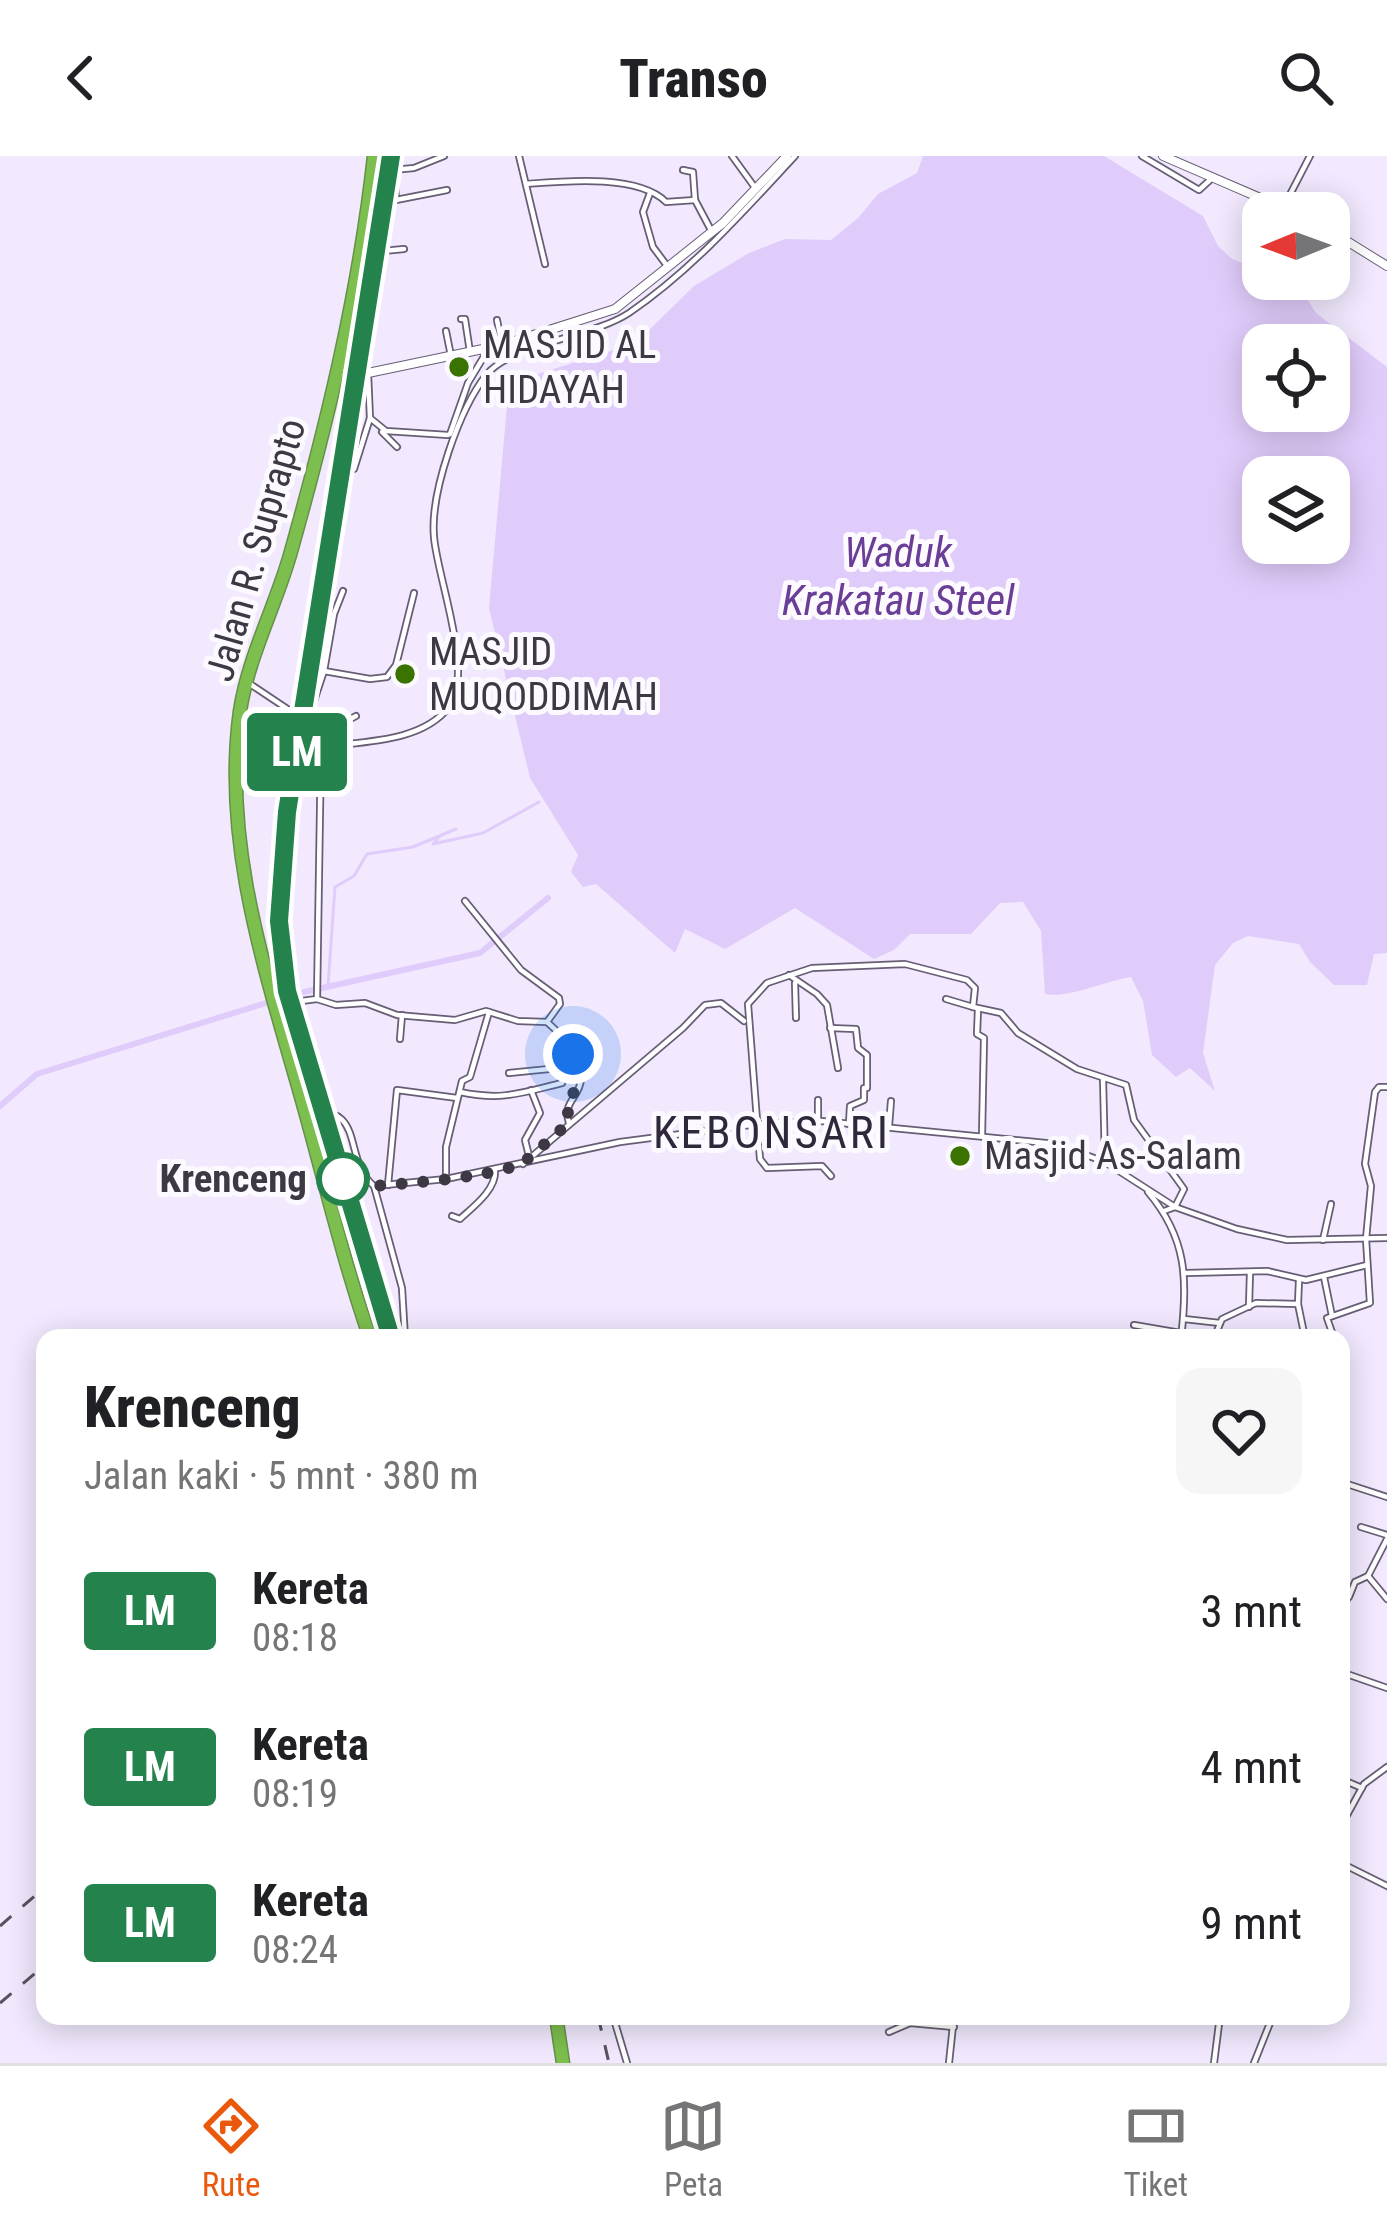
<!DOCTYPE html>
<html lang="id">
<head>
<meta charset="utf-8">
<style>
	body { margin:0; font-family:"Roboto Condensed",sans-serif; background:#f6f6f6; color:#202124; height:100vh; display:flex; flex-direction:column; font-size:45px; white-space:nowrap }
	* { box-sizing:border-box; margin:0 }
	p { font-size:39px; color:#757577 }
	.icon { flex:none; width:66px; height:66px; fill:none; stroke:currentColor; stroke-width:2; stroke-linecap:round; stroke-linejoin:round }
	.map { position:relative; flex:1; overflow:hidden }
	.details { position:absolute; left:36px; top:1173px; width:1314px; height:696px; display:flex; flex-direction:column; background:#fff; border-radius:24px; box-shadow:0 6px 30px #0003 }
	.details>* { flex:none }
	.badge { padding:0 24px; border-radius:9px; font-size:42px; line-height:78px }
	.needle { width:78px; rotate:269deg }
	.controls { position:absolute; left:1242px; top:36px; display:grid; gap:24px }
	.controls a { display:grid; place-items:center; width:108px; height:108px; border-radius:24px; background:#fff; box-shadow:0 6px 30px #0003; font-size:60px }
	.you { position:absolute; width:60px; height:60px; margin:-30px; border:9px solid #fff; border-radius:50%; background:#1a73e8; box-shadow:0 0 0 18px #1a73e833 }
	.map>.badge { position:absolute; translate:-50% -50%; box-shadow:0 0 0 6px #fff }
	.round { display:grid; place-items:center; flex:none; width:126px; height:126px; border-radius:24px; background:#f6f6f6 }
	.summary { display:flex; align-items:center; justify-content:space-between; height:204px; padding:0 48px }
	h1 { font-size:57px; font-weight:800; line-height:90px }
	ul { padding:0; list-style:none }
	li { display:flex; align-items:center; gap:36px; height:156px; padding:0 48px }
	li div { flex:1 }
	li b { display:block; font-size:45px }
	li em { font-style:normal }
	li .badge { min-width:132px; font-weight:700; text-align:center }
	header { display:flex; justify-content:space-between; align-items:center; height:156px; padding:0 48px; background:#fff; font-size:54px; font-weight:800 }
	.menu { display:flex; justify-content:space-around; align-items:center; height:168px; border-top:3px solid #e0e0e0; background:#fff; font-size:33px; color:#757577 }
	.menu a { display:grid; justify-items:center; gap:6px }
	.menu .active { color:#ea580c }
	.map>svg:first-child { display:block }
	.water { fill:#e0ccfb; fill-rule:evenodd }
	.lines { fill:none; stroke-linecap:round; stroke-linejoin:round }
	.stream { stroke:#e0ccfb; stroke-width:3 }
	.canal { stroke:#e0ccfb; stroke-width:6 }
	.street-tunnel { stroke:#cec6d9; stroke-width:4.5; stroke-dasharray:4.5 2; stroke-linecap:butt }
	.street-casing { stroke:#675d74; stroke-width:8 }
	.secondary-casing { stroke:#675d74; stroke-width:10 }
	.highway-casing { stroke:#66904a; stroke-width:15 }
	.street { stroke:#fff; stroke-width:4.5 }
	.secondary { stroke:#fff; stroke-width:8 }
	.highway { stroke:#7cbf4e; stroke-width:12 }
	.rail { stroke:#58535f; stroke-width:3; stroke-dasharray:15 15; stroke-linecap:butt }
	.line-casing { stroke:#fff; stroke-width:27 }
	.line { stroke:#24824d; stroke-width:18 }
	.walk { stroke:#3d3843; stroke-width:12; stroke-dasharray:0 21.6 }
	.poi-dot { fill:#3b7300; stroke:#fcf9ff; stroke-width:4.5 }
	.stop-dot { fill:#fff; stroke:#24824d; stroke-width:6 }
	.labels { text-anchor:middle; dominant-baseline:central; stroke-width:10; stroke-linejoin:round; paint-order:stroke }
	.poi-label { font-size:39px; fill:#3d3843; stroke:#fcf9ff; text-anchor:start }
	.street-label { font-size:39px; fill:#3d3843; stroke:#fcf9ff }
	.stop-label { font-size:39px; font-weight:bold; fill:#3d3843; stroke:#fcf9ff; text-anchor:end }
	.water-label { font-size:42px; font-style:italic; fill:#6a3d96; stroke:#fcf9ff }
	.quarter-label { font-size:45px; letter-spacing:3px; fill:#30273b; stroke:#fcf9ff }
</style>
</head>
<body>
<header><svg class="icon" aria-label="back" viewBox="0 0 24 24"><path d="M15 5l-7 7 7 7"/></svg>Transo<svg class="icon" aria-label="search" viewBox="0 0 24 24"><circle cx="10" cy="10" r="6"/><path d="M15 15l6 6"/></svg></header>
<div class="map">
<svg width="1387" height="1907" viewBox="0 0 1387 1907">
	<rect width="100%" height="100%" fill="#f2e9fe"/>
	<path class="water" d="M923 0H1104L1203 60 1218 90 1232 103 1263 115V123L1297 127 1316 157 1387 211V797L1374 798 1367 829H1334L1310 806 1299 788 1248 780 1233 787 1215 809 1203 897 1215 935 1190 912 1176 921 1152 899 1143 845 1131 821C1105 825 1067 843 1045 838L1041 775 1023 746 1000 747 971 778H910L894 794 874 803 795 752 725 793 685 773 675 797 596 728 583 731 571 716 578 699 530 622 489 452 509 227 611 195 647 176 694 130 749 97 785 83 831 84 858 62 878 38 917 17ZM1263 189H1329V255H1263ZM1263 321H1329V387H1263Z"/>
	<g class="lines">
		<g class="stream">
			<path d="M439 681 433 688 483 677 539 646"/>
			<path d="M328 830 335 731 354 720 367 698 413 691 456 673"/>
		</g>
		<g class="canal">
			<path d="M304 836 480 797 548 742"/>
			<path d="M0 950 37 918 266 847"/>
		</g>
		<path class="street-tunnel" d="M285 847 301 845"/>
		<defs>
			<g id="street">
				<path d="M519 0 545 108"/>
				<path d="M732 0 756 33"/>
				<path d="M1142 0 1199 34 1210 24"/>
				<path d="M683 14 693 16 695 44 712 76"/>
				<path d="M372 16 414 12 444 0"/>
				<path d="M394 16 396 44 447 34"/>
				<path d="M526 28C565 25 638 18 666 46L695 44"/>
				<path d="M650 37 643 56 653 91 668 111"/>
				<path d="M1283 52 1310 0"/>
				<path d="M362 97 404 93"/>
				<path d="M461 163H465L470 196"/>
				<path d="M497 164 502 189"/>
				<path d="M446 175 451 200"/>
				<path d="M370 262 386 275 448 279"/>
				<path d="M382 276 397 291"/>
				<path d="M450 278 468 227 489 192"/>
				<path d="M354 313 370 262 368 217"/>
				<path d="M324 515 334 458 343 435"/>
				<path d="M247 526 307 566"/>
				<path d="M335 589 337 570 356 560"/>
				<path d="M321 591 307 566 324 515 370 523 387 521 396 509 414 437"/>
				<path d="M465 745 521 814 559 842 560 848 547 866"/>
				<path d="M789 819 817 838 827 849 838 912"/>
				<path d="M795 827 796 862"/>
				<path d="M946 843 973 851"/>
				<path d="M301 845 317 843"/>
				<path d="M978 853 977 878 984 882 982 980"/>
				<path d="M830 872 856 873 858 892 867 899V932H864V944L850 950 849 968"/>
				<path d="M400 883 402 859"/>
				<path d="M311 890 330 954"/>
				<path d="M509 917 579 910"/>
				<path d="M1103 922 1105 1006"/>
				<path d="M460 936C502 945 521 937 562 927L559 911"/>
				<path d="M818 944V965"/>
				<path d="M305 956C368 948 341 1002 374 1030L446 1023 620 986 758 968 821 965 1056 988 1105 1006 1175 1051 1237 1073 1287 1084 1387 1082"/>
				<path d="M569 967C562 945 580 942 581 923 583 903 561 878 547 866L518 865 486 855 455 864 397 859 365 847 336 849 317 843 321 591C362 585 421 587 449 551 475 518 437 421 434 381 430 337 459 253 487 218 512 188 593 181 629 157 692 114 743 56 795 0"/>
				<path d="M889 970 891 945"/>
				<path d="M529 1000 525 984 540 957 531 934"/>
				<path d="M523 1008 683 872 705 849 721 847 744 865"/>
				<path d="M831 1020 822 1010 767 1012 760 1003 748 848 767 827 812 812 905 808 967 824 975 832 973 851 1001 857 1018 877 1077 913 1126 929 1134 964 1184 1033 1175 1051 1164 1055"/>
				<path d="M446 1023V991L462 925 470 921 489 856"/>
				<path d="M388 1029 397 934 457 942"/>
				<path d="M374 1030 402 1132 405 1182"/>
				<path d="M1148 1036C1187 1082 1188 1124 1181 1182"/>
				<path d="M452 1060 460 1063C473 1051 496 1034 495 1015"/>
				<path d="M1323 1084 1331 1048"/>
				<path d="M1186 1117 1267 1115 1306 1124 1367 1109"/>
				<path d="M1324 1121 1332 1160"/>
				<path d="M1298 1148 1305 1182"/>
				<path d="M1249 1151 1250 1116"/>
				<path d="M1184 1163 1220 1167"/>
				<path d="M1134 1169 1210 1182"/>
				<path d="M1214 1182 1222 1163 1256 1147 1298 1148 1299 1124"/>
				<path d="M1334 1182 1327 1162 1370 1147 1366 1083 1371 1030 1365 1008 1375 936 1379 931H1387"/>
				<path d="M1341 1326 1387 1341"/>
				<path d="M1361 1371 1387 1379"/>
				<path d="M1368 1420 1387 1443"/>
				<path d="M1341 1449 1349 1441 1355 1426 1368 1420 1387 1383"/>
				<path d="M1341 1516 1387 1532"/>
				<path d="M1341 1623 1362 1632"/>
				<path d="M1341 1670 1364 1628 1387 1611"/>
				<path d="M1341 1707 1387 1730"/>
				<path d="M613 1860 627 1907"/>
				<path d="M889 1876 910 1867 954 1871"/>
				<path d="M949 1907 954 1860"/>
				<path d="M1214 1907 1220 1860"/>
				<path d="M1254 1907 1270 1867"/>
			</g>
			<g id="secondary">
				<path d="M1163 0 1295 57"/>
				<path d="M1329 74 1387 110"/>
				<path d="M338 215 368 217 502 189 615 153 723 67 787 0"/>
			</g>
			<g id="highway">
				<path d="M370 1182C344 1107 326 1031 305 955 269 825 221 692 240 555 248 502 275 451 290 399 327 268 359 136 374 0"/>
				<path d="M556 1860 563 1907"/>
			</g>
		</defs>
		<use href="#street" class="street-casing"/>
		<use href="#secondary" class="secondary-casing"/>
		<use href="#highway" class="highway-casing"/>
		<use href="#street" class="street"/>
		<use href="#secondary" class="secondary"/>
		<use href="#highway" class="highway"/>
		<g class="rail">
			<path d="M391 0 287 656 279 765 287 835 391 1182"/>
			<path d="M0 1770 45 1731"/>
			<path d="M0 1847 45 1809"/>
			<path d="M598 1860 609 1907"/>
		</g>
	</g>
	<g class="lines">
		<defs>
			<path id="line" d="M391 0 287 656 279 765 287 835 391 1182"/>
		</defs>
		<use href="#line" class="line-casing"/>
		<use href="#line" class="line"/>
		<path class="walk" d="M343 1023 363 1018 374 1030C404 1028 505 1020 525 1005 540 993 554 979 569 967L567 948 582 922 573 898"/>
	</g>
	<g class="poi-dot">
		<circle cx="459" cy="211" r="12"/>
		<circle cx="405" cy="518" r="12"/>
		<circle cx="960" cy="1000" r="12"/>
	</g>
	<circle class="stop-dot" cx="343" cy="1023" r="24"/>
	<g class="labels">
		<g class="poi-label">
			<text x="483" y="189">MASJID AL<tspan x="483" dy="45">HIDAYAH</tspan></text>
			<text x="429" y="496">MASJID<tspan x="429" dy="45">MUQODDIMAH</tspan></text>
			<text x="984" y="1000">Masjid As-Salam</text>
		</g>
		<g class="street-label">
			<text transform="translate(256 394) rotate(-74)">Jalan R. Suprapto</text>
		</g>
		<g class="stop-label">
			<text x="307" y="1023">Krenceng</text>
		</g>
		<g class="water-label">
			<text x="898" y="396">Waduk<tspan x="898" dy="48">Krakatau Steel</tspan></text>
		</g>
		<g class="quarter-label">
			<text x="772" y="976">KEBONSARI</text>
		</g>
	</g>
</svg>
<div class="controls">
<a><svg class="needle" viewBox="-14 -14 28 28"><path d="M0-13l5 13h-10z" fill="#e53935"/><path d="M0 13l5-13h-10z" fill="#757577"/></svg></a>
<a><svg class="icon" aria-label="locate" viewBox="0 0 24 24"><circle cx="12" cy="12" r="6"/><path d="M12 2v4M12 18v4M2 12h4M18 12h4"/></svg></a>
<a><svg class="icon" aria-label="layers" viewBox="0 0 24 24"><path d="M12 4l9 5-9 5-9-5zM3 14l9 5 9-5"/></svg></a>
</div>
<div class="you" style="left:573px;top:898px"></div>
<b class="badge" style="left:297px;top:596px;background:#24824d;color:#fff">LM</b>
<section class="details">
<div class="summary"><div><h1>Krenceng</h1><p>Jalan kaki · 5 mnt · 380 m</p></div><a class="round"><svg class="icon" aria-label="heart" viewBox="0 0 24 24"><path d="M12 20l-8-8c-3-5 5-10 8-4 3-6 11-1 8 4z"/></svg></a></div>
<ul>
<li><span class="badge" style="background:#24824d;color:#fff">LM</span><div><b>Kereta</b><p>08:18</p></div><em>3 mnt</em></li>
<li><span class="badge" style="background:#24824d;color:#fff">LM</span><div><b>Kereta</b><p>08:19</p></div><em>4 mnt</em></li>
<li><span class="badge" style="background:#24824d;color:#fff">LM</span><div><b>Kereta</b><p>08:24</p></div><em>9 mnt</em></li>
</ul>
</section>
</div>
<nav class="menu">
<a class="active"><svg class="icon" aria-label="directions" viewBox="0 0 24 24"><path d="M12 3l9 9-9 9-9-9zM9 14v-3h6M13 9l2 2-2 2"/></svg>Rute</a>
<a><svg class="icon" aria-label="map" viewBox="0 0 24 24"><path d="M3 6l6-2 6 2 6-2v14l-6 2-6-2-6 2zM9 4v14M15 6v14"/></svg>Peta</a>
<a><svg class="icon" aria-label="tickets" viewBox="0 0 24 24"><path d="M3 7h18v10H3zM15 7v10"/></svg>Tiket</a>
</nav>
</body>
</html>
